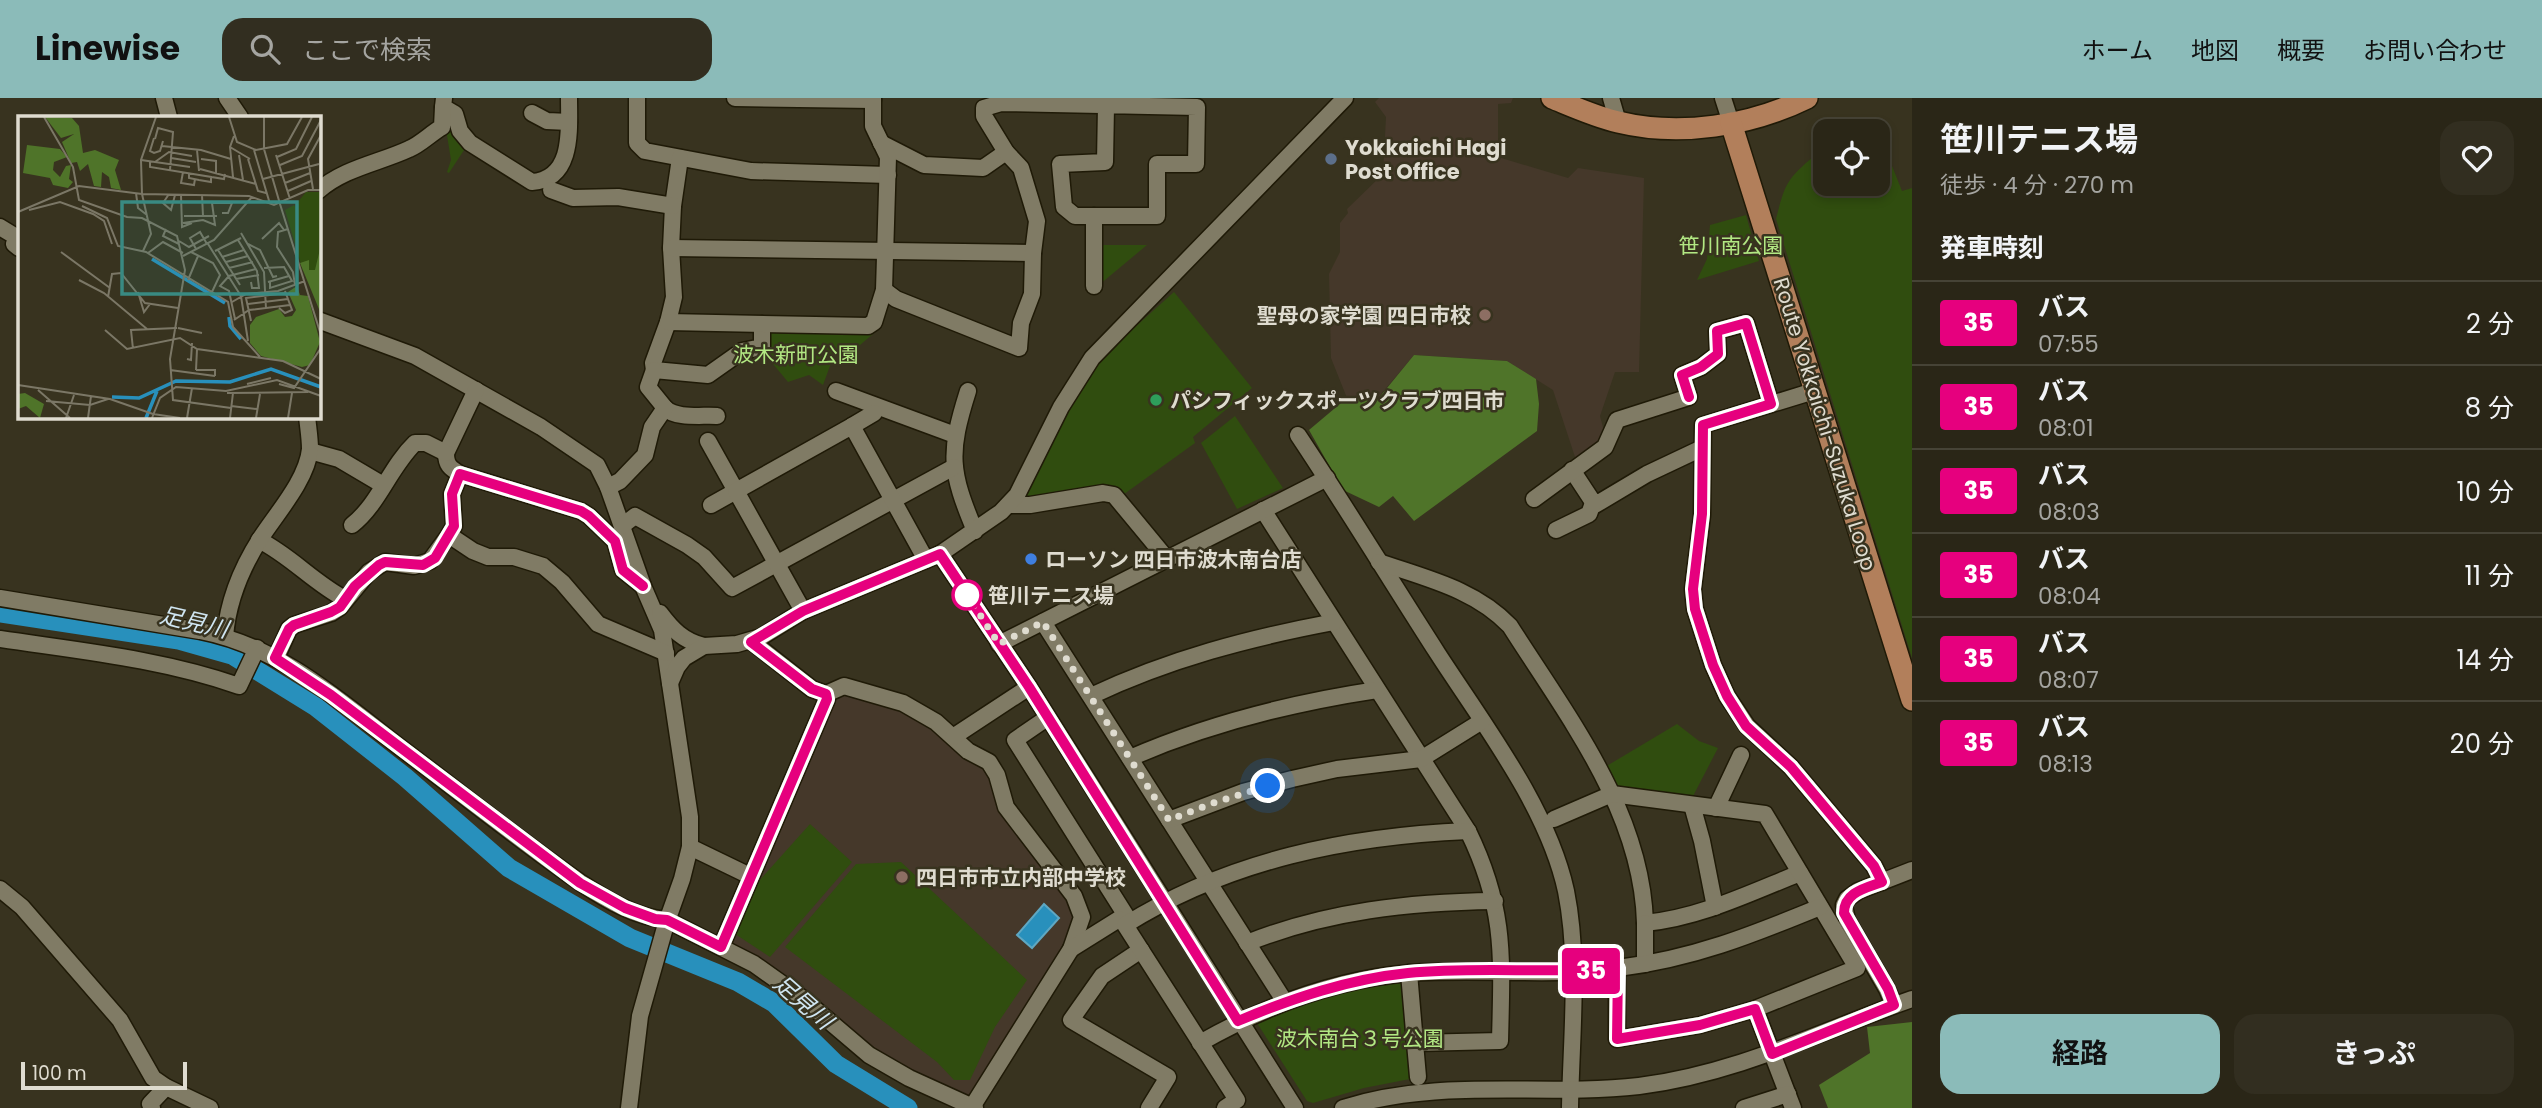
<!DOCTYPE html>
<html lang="ja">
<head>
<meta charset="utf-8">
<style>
	body { margin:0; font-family:Poppins,"Noto Sans JP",sans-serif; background:#322e20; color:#f1f3f6; height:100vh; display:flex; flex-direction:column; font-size:26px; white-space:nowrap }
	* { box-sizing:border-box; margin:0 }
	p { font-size:23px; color:#a5a5a1 }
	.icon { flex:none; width:38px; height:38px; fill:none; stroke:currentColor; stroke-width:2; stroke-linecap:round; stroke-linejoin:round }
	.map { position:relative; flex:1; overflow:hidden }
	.drawer { display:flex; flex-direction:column; background:#2a2617; width:630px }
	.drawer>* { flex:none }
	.badge { padding:0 14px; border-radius:5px; font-size:24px; line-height:46px }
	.controls { position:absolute; left:1813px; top:21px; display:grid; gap:14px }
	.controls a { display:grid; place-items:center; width:77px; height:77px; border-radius:14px; background:#2a2617; box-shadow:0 4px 10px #0003,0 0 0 2px #464336; font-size:35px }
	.scale { position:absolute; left:21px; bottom:18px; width:166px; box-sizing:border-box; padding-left:7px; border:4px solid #dfdcd0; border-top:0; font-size:19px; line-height:24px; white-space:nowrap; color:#dfdcd0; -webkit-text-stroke:5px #38331f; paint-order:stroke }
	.you { position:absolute; width:35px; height:35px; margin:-18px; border:5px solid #fff; border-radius:50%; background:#1a73e8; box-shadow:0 0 0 10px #1a73e833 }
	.map>.badge { position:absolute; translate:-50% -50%; box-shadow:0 0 0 4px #fff }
	h2 { padding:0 28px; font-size:26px; line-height:63px }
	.round { display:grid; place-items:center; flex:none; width:74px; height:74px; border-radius:21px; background:#322e20 }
	.overview { display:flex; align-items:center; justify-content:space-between; height:119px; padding:0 28px }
	h1 { font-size:33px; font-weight:700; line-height:52px }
	.action { display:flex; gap:14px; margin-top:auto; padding:14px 28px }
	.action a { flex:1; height:80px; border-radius:21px; background:#8bbbb9; color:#111; font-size:28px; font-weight:700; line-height:80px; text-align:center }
	.action a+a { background:#322e20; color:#f1f3f6 }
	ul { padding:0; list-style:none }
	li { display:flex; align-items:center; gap:21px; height:84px; padding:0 28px; border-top:2px solid #464336 }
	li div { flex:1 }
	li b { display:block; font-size:26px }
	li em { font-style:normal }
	li .badge { min-width:77px; font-weight:700; text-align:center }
	header { display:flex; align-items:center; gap:42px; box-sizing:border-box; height:98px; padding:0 35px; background:#8bbbb9; color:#111 }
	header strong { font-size:33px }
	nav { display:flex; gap:38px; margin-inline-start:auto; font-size:24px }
	.search { width:490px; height:63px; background:#322e20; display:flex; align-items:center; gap:18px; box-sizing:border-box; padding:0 24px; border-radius:21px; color:#a5a5a1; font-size:26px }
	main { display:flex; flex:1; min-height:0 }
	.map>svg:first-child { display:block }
	.education { fill:#45382a }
	.green { fill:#304d0f }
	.forest { fill:#4f7429 }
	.water { fill:#2890bc; stroke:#5fa7c2; stroke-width:2 }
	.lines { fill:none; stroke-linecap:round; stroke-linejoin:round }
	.river { stroke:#2890bc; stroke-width:19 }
	.minor-casing { stroke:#1f1a07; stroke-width:19 }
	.major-casing { stroke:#1f1a07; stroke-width:24 }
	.minor { stroke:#807b65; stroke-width:16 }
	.major { stroke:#b27f5b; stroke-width:21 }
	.line-casing { stroke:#fff; stroke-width:16 }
	.line { stroke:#e6007e; stroke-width:10 }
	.walk { stroke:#dfdcd0; stroke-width:7; stroke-dasharray:0 12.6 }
	.service-dot { fill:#5c6f8a; stroke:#38331f; stroke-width:2.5 }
	.education-dot { fill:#8d6e63; stroke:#38331f; stroke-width:2.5 }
	.leisure-dot { fill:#2e9e5b; stroke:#38331f; stroke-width:2.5 }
	.shop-dot { fill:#3f7fe0; stroke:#38331f; stroke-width:2.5 }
	.stop-dot { fill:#fff; stroke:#e6007e; stroke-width:3.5 }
	.labels { text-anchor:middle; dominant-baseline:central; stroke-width:5; stroke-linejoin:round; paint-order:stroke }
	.poi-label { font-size:21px; font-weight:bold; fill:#dfdcd0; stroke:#38331f; text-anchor:start }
	.park-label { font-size:21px; fill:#b2e883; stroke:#38331f }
	.street-label { font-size:21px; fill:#dfdcd0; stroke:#38331f }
	.stop-label { font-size:21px; font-weight:bold; fill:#dfdcd0; stroke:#38331f; text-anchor:start }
	.water-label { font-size:23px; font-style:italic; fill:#d0e6f2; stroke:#38331f }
	.inset-river { fill:none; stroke:#2890bc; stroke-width:3.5 }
	.inset-road { fill:none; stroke:#7b7766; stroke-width:2 }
	.view { fill:#398a82; fill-opacity:0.15; stroke:#398a82; stroke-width:3.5 }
	.inset-edge { fill:none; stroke:#dfdcd0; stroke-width:3.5 }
</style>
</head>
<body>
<header>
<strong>Linewise</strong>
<div class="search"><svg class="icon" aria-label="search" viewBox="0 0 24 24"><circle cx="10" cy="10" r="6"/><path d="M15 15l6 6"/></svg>ここで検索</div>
<nav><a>ホーム</a><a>地図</a><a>概要</a><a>お問い合わせ</a></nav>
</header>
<main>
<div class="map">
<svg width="1912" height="1010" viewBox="0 0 1912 1010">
	<rect width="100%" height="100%" fill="#38331f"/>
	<g class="education">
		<path d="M1379 0H1513L1511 5 1498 6V59L1568 80 1578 70 1644 80 1639 274H1615L1600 318 1605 337 1602 347 1576 362 1553 292 1507 263 1414 257 1377 301 1347 300 1331 260 1329 176 1340 154V125L1348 115 1347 111 1383 76 1386 19 1375 4Z"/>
		<path d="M845 594 901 610 982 665 985 674 990 675 1026 743 1076 815V827L972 1003 896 969 729 845 832 602Z"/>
	</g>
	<g class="green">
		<path d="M452 24 466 49 449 75 447 74 451 62 445 25Z"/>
		<path d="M1877 30 1902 93 1912 90V560L1776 121C1785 86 1786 82 1814 58L1815 51 1825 47V86H1878V33H1864Z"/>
		<path d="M1746 117 1759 163 1697 182 1707 161 1710 127Z"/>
		<path d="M1100 147H1147L1099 187Z"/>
		<path d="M1174 194 1252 290 1193 339 1195 345 1120 399 1023 401 1067 314 1103 258Z"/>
		<path d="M771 233H871L873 236 847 258 834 257 823 287 809 277 788 284 764 255 767 235Z"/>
		<path d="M1235 318 1283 390 1237 411 1201 345Z"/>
		<path d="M1677 626 1699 643 1718 650 1692 700 1614 689 1605 669Z"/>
		<path d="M810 726 852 764 770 859 732 834 749 794Z"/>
		<path d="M901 764 1027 882 995 929 970 982H954L937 964 785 849 856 766Z"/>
		<path d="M1401 881 1405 885 1415 980 1364 990 1313 1005 1307 1003 1257 925 1258 920 1345 892Z"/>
	</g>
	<g class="forest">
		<path d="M1414 257 1507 263 1536 281 1539 306 1537 333 1414 423 1393 398 1379 409 1343 392 1309 332 1347 300 1378 301Z"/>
		<path d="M1912 924V1010H1828L1819 987 1870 955 1867 929Z"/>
	</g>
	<path class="water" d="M1044 806 1059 820 1032 850 1017 837Z"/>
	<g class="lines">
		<path class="river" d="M0 515 179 542 232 557 316 609 405 679 509 770 630 840 738 884 774 905 836 966 908 1010"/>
		<defs>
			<g id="minor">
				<path d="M164 0 169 19"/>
				<path d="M227 0 240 19"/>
				<path d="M444 0 443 9 455 16 460 33 470 45 532 84C574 81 569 31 569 0"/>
				<path d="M637 0V45L645 53 751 73 888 77"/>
				<path d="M735 0 873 2"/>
				<path d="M1611 0 1618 24"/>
				<path d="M1723 0 1731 25"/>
				<path d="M532 15 547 23 569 24"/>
				<path d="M881 45 924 67 983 70 1006 54"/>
				<path d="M680 60 673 108 671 150 674 199 668 224 653 265 654 272 708 277 742 253 762 249V226"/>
				<path d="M551 92 573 100 618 99 673 108"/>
				<path d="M318 93C344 70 379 65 409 51 421 46 430 36 442 29L443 9"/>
				<path d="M0 129 18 140 14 146 19 150"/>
				<path d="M671 150 1033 155"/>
				<path d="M1094 188V118"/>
				<path d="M884 192 896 201 1019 250 1021 225 1032 196 1033 155 1037 123 1021 70 1006 54 984 18V10L1001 5 1197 9 1196 66H1157V118H1075L1064 109 1060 66 1105 64 1106 8 1107 0"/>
				<path d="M318 222 415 258 541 329 597 367 608 389 643 488 662 532 690 719V749L682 781 666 826 640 918 629 1010"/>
				<path d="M668 224 868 228 874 224 884 192 888 59 873 28V0"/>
				<path d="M476 292 446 355C446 367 450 370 460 376L581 413 589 418 615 443 623 472 643 488"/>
				<path d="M836 293 955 337"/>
				<path d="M968 293C948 356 950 373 975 433"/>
				<path d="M1814 293 1703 327 1702 417 1693 491 1695 511 1713 567 1727 598 1747 628 1791 669 1874 768 1882 784"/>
				<path d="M665 310C676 321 701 317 717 318"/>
				<path d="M852 328 874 315"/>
				<path d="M1298 337C1346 409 1391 483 1438 556 1484 627 1548 710 1566 793 1580 863 1571 939 1570 1010"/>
				<path d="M708 343 736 393 711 407"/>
				<path d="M310 353 339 361 383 387"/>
				<path d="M1572 372 1595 407 1647 376 1702 350"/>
				<path d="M608 389 620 383 645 357 652 329 665 310 648 289 654 272"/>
				<path d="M1534 401 1605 349 1617 322 1689 299 1682 277 1701 269 1718 256 1717 233 1746 225 1771 306"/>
				<path d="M1008 407H1030L1103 395 1114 397 1167 461"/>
				<path d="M1263 412 1468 733C1506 811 1502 859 1500 943L1415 945 1409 875"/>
				<path d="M352 427C379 406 390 369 415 345H426L446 355"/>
				<path d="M622 428 635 418 687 447 704 459 732 490 954 369"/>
				<path d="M1556 432 1589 416 1593 405"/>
				<path d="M449 437 454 428 452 396 460 376"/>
				<path d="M259 442C291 458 314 485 345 501"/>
				<path d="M940 456 1029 589 1295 1010"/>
				<path d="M1379 464C1425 480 1475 491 1510 528 1567 618 1642 713 1645 825 1699 820 1750 795 1800 775"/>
				<path d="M0 500 200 533C279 548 339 602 401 650 461 695 519 742 581 785 607 802 635 819 667 822L754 866 802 900 869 957 909 980 975 1010"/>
				<path d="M803 513 736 393 852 328 926 462"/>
				<path d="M660 515C672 531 683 543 704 548"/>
				<path d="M1043 524 1285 904"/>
				<path d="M225 538C228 503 241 471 260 441 276 416 307 382 310 351 310 340 308 329 307 318"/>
				<path d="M0 541C80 553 162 561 239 588L257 550"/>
				<path d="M751 543 812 591 826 596 844 588 903 605 936 624 968 653 989 664 997 677 1006 709 1074 798 1082 819 1071 851 972 1009"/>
				<path d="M999 546 1327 380"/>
				<path d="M276 560 289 531 294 527 331 515 340 509 369 474 385 464 414 468 430 463 449 437 473 453 488 459H514L543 468 562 484 598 526 666 555"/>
				<path d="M670 585 677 569 684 560 704 548 737 546 761 539 803 513 940 456 1001 414 1017 397 1061 309 1092 260 1345 0"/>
				<path d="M1091 598C1169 561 1249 540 1334 524"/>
				<path d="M1047 620 1015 642 1130 824"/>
				<path d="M953 639 1029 589"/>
				<path d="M1130 660C1210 625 1291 605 1377 592"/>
				<path d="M1692 707 1702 743 1715 809"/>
				<path d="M1716 710 1741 657"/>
				<path d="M1554 721 1612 696 1765 716 1857 870 1755 911 1700 927 1617 941V870"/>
				<path d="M1169 722 1243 694 1292 681 1337 671 1421 661 1482 623"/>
				<path d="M690 749 750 778"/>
				<path d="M0 791 22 809 120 922 153 980 166 989 210 1010"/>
				<path d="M1645 825V866"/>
				<path d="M1247 845C1327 813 1410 804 1495 803"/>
				<path d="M721 849 827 601 826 596"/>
				<path d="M1071 851 1119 821"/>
				<path d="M1141 852 1102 878 1071 922 1168 979 1149 1010"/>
				<path d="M1894 907 1887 891 1847 822 1844 807 1847 801 1858 793 1912 772"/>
				<path d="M1755 911 1793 1010"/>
				<path d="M1200 945C1265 908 1336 881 1410 875 1479 870 1549 879 1618 870 1692 861 1752 837 1820 809"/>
				<path d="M1415 945 1418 979"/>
				<path d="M152 1010 150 1006 166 989"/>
				<path d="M1225 1010 1237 1002 1125 827C1229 762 1348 738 1468 733"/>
				<path d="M1343 1010C1440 979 1540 999 1639 988 1736 976 1821 933 1912 901"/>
				<path d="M1744 1010 1788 996"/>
			</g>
			<g id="major">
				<path d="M1552 0C1574 9 1596 19 1618 24 1680 39 1750 28 1807 0"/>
				<path d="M1731 25 1912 602"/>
			</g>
		</defs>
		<use href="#minor" class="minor-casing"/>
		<use href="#major" class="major-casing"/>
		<use href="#minor" class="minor"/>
		<use href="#major" class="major"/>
	</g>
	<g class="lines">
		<defs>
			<path id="line" d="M643 488 623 472 615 443 589 418 581 413 460 376 452 396 454 428 435 460 423 467 385 464 379 467 355 488 340 509 331 514 294 527 289 531 275 560 331 597 580 785 625 810 655 821 667 822 721 849 827 601 826 596 812 591 751 544 803 513 940 456 1029 589 1238 923C1293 900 1349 881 1408 875 1478 868 1548 876 1618 870L1617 941 1700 927 1755 911 1772 956 1894 907 1888 891 1844 815C1844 794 1866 790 1882 784L1874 768 1791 669 1746 628 1727 598 1713 567 1695 511 1693 491 1702 416 1703 327 1771 306 1746 225 1717 233 1718 256 1701 269 1682 277 1689 299"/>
		</defs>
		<use href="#line" class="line-casing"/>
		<use href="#line" class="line"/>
		<path class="walk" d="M967 497 999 546 1043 524 1169 722 1213 705 1268 688"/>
	</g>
	<circle class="service-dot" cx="1331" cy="61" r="7"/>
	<g class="education-dot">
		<circle cx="1485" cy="217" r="7"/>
		<circle cx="902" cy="779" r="7"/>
	</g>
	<circle class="leisure-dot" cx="1156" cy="302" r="7"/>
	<circle class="shop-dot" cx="1031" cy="461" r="7"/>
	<circle class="stop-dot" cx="967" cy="497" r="14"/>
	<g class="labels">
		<g class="poi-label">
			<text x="1345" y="49">Yokkaichi Hagi<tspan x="1345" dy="24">Post Office</tspan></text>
			<text x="1471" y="217" text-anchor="end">聖母の家学園 四日市校</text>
			<text x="1170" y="302">パシフィックスポーツクラブ四日市</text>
			<text x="1045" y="461">ローソン 四日市波木南台店</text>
			<text x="916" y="779">四日市市立内部中学校</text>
		</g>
		<g class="park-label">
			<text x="1731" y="147">笹川南公園</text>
			<text x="796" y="256">波木新町公園</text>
			<text x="1360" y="940">波木南台３号公園</text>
		</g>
		<g class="street-label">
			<text transform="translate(1825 326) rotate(73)">Route Yokkaichi-Suzuka Loop</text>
		</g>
		<g class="stop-label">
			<text x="988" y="497">笹川テニス場</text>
		</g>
		<g class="water-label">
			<text transform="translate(194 524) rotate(13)">足見川</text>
			<text transform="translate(803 904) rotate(41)">足見川</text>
		</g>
	</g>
	<g transform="translate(18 18)">
		<rect width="303" height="303" fill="#38331f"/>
		<path d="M288 76H303V157L285 155 267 94 276 89 280 94 279 87Z" fill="#304d0f"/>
		<path d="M27 1 54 2 61 10 65 37 77 34 101 44 97 54 103 74 93 72 91 61 84 56 83 71 76 70 70 48 62 55 59 46 53 47 44 26 56 18 43 22ZM9 29 42 33 49 41 36 46 35 54 42 61 48 50 53 49 51 63 55 66 50 72 35 69 32 62 5 57ZM303 129V198L282 147 291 144V154H297ZM279 170 282 179 290 180 302 226 292 249 284 251 243 240 232 227V209L238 201 261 193 267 201 274 200 278 194 270 176ZM7 277 26 288 22 302 8 290 0 293V278Z" fill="#4f7429"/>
		<path class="inset-river" d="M134 143 207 187M211 201 212 210 223 223M94 281 121 282 158 265 212 266 253 253 303 271M128 302 139 275"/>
		<path class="inset-road" d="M26 1 55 51 61 84 109 101 124 102 159 120 167 154 152 243 155 284 213 292M211 1 219 26 238 34 269 28 284 1M246 1V33L262 88M136 22 132 35 136 37 142 35 145 25M137 23 140 12 155 16 152 54M144 30 183 34 213 43M212 31 232 43M179 34 181 55M236 34 252 88M303 37V60M221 39 225 64M258 39 272 83M259 41 278 33 294 1M153 42 178 46M183 43 198 45V58M230 43 240 75 248 77M123 44 172 51M132 45V51L206 63 207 58M137 46 151 36 174 40M262 49 284 40 303 4M182 53 238 68M165 56 163 67 176 69 177 63M171 57V62L181 64 193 66V60M215 61 212 31 216 20M245 63 301 48M267 67 292 57M295 73 290 43 303 19M270 75 293 65M118 77 120 92 129 99M124 78 133 118 125 135M124 78 123 44 138 1M151 78 145 87 153 94 157 79M163 79 164 111 174 107M184 79 185 100M262 88 303 219M64 90 89 102 100 130 128 136 210 186 215 211 242 241M11 94 42 86 75 98 86 105 94 128M0 96 61 70 124 78 231 80 256 89 290 74H303M166 100H199M165 107 185 104 197 109 194 87H214L210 97H204M148 113 145 120 161 128M270 113 260 116 259 131 275 156 277 169M223 117 246 156 248 193M244 123 261 107 266 114M220 124 239 155 241 172H234L233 166M161 125 171 131 191 120M190 128 223 180 230 225M230 128 242 134 255 161 259 160M178 133 172 122 182 116 189 128M200 134 222 169M197 135 223 122M43 136 92 172M173 136 195 147 202 159 193 178M130 137 145 126 165 137M165 140 196 124 234 81M204 141 226 134M208 146 230 140M211 152 235 146M246 152 266 151 274 165 252 172V165M218 163 241 159M61 164 86 177 129 213M170 164 180 140M250 166 271 160M120 176 126 196 132 188M90 181 94 158 103 157 127 187 160 192M214 186 228 178 260 175 287 165M230 188 270 183M261 192 267 197 274 194 267 175M217 203 211 175 202 170 211 160 238 153M216 204 231 194 272 189M233 205 228 182 268 177M160 212 184 217M87 214 109 233 162 222 179 233 265 245 303 263M115 233 113 214 159 212M169 243 173 244 174 227M152 254 197 260M178 254H197V260M178 254 179 233M229 268 253 262M261 268 276 272 303 232M0 269 92 283 135 298M20 274 52 302M209 277 290 276M28 285 72 289 90 283M213 290 239 293M135 298 162 302M48 302 56 279M70 302 73 280M134 302 142 282 158 271 208 275 259 264 303 280M169 302 174 272M212 302 215 277M238 302 242 278M270 302 274 277"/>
		<path class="view" d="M104 86H279V178H104Z"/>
		<rect width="303" height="303" class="inset-edge"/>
	</g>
</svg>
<div class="controls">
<a><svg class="icon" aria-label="locate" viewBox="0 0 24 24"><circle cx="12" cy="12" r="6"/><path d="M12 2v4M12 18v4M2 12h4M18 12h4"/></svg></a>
</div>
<div class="scale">100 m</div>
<div class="you" style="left:1268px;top:688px"></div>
<b class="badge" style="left:1591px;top:873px;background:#e6007e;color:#fff">35</b>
</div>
<section class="drawer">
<div class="overview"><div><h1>笹川テニス場</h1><p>徒歩 · 4 分 · 270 m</p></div><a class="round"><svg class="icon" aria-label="heart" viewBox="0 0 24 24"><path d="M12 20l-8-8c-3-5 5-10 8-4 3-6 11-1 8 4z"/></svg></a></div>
<h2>発車時刻</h2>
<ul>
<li><span class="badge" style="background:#e6007e;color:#fff">35</span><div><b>バス</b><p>07:55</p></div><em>2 分</em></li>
<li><span class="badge" style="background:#e6007e;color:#fff">35</span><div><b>バス</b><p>08:01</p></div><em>8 分</em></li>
<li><span class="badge" style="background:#e6007e;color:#fff">35</span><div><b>バス</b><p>08:03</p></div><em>10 分</em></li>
<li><span class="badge" style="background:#e6007e;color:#fff">35</span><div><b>バス</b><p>08:04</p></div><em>11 分</em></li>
<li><span class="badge" style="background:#e6007e;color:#fff">35</span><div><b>バス</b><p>08:07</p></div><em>14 分</em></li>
<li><span class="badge" style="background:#e6007e;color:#fff">35</span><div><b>バス</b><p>08:13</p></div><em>20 分</em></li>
</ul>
<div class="action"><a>経路</a><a>きっぷ</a></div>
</section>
</main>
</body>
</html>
